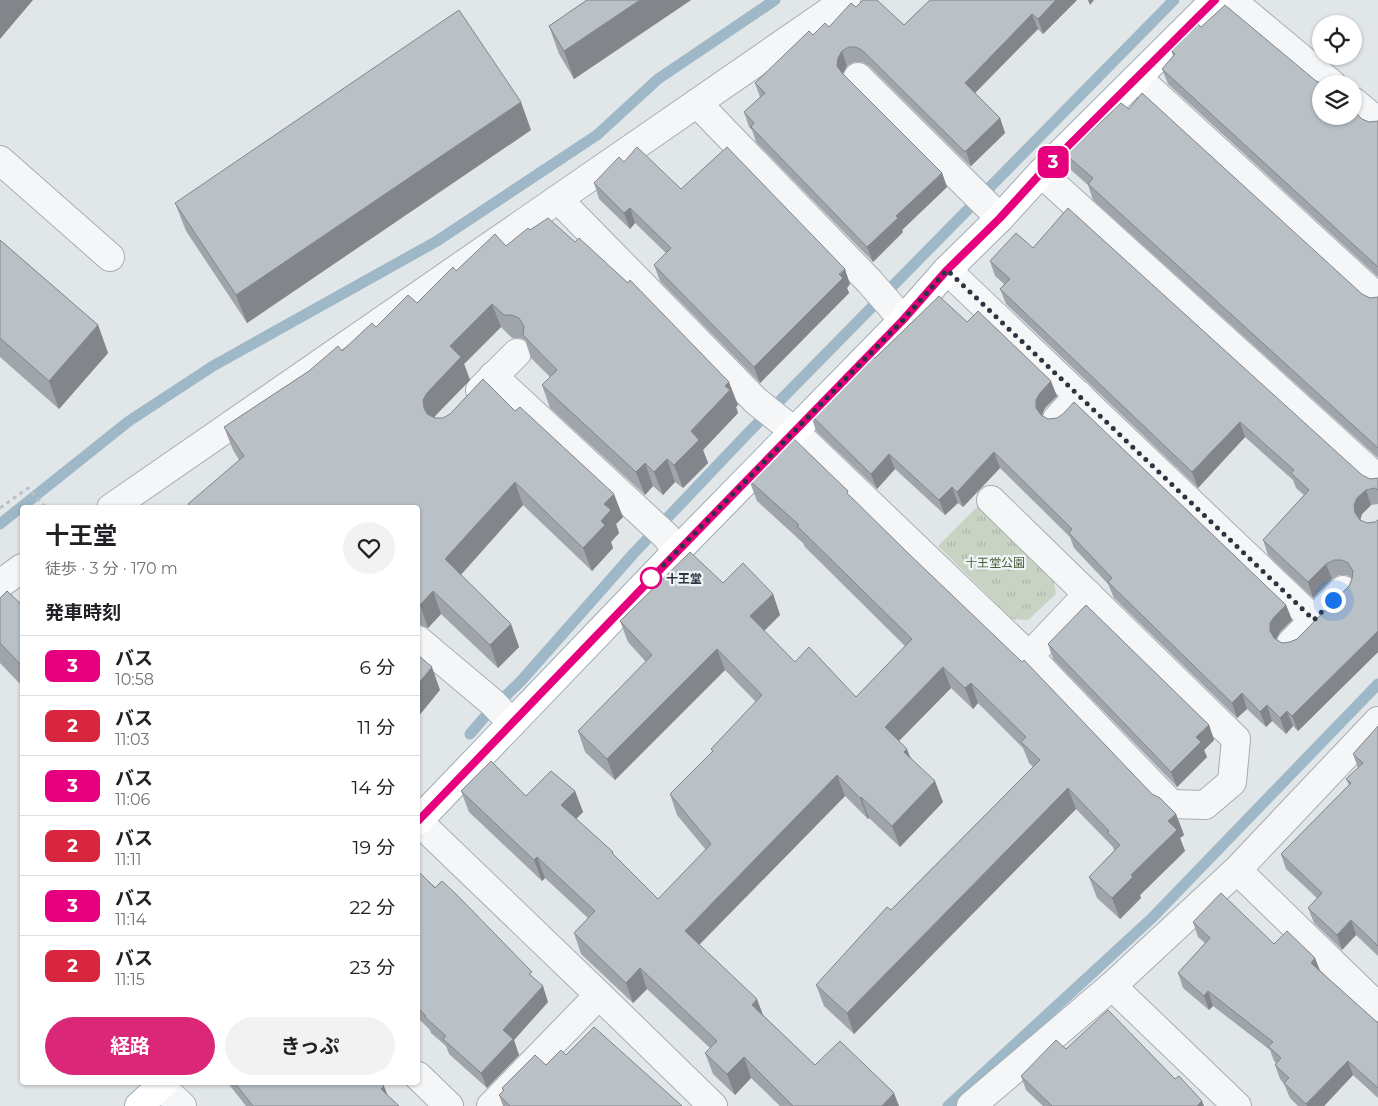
<!DOCTYPE html>
<html lang="ja">
<head>
<meta charset="utf-8">
<style>
	body { margin:0; font-family:Montserrat,"Noto Sans JP",sans-serif; background:#f2f2f2; color:#202124; height:100vh; display:flex; flex-direction:column; font-size:19px; white-space:nowrap }
	* { box-sizing:border-box; margin:0 }
	p { font-size:16px; color:#757577 }
	.icon { flex:none; width:28px; height:28px; fill:none; stroke:currentColor; stroke-width:2; stroke-linecap:round; stroke-linejoin:round }
	.map { position:relative; flex:1; overflow:hidden }
	.side { position:absolute; left:20px; top:505px; width:400px; height:580px; display:flex; flex-direction:column; background:#fff; border-radius:5px; box-shadow:0 1px 4px #0004 }
	.side>* { flex:none }
	.badge { padding:0 10px; border-radius:8px; font-size:18px; line-height:32px }
	.buttons { position:absolute; left:1312px; top:15px; display:grid; gap:10px }
	.buttons a { display:grid; place-items:center; width:50px; height:50px; border-radius:50%; background:#fff; box-shadow:0 1px 4px #0004; font-size:25px }
	.you { position:absolute; width:25px; height:25px; margin:-12px; border:4px solid #fff; border-radius:50%; background:#1a73e8; box-shadow:0 0 0 8px #1a73e833 }
	.map>.badge { position:absolute; translate:-50% -50%; box-shadow:0 0 0 2px #fff }
	h2 { padding:0 25px; font-size:19px; line-height:45px }
	.round { display:grid; place-items:center; flex:none; width:52px; height:52px; border-radius:26px; background:#f2f2f2 }
	.headline { display:flex; align-items:center; justify-content:space-between; height:85px; padding:0 25px }
	h1 { font-size:24px; font-weight:700; line-height:38px }
	.primary-button { display:flex; gap:10px; margin-top:auto; padding:10px 25px }
	.primary-button a { flex:1; height:58px; border-radius:30px; background:#db2777; color:#fff; font-size:20px; font-weight:700; line-height:58px; text-align:center }
	.primary-button a+a { background:#f2f2f2; color:#202124 }
	ul { padding:0; list-style:none }
	li { display:flex; align-items:center; gap:15px; height:60px; padding:0 25px; border-top:1px solid #e0e0e0 }
	li div { flex:1 }
	li b { display:block; font-size:19px }
	li em { font-style:normal }
	li .badge { min-width:55px; font-weight:700; text-align:center }
	.map>svg:first-child { display:block }
	.grass { fill:url(#grass-tufts) }
	.lines { fill:none; stroke-linecap:round; stroke-linejoin:round }
	.stream { stroke:#9eb8c8; stroke-width:11 }
	.minor-casing { stroke:#a6adb3; stroke-width:30 }
	.major-casing { stroke:#a1acb5; stroke-width:30 }
	.path { stroke:#bbc0c5; stroke-width:3; stroke-dasharray:4 4; stroke-linecap:butt }
	.minor { stroke:#f4f6f8; stroke-width:28 }
	.major { stroke:#fff; stroke-width:28 }
	.wall { fill:#9fa5aa }
	.shaded-wall { fill:#82868b }
	.building { fill:#b9c0c6; stroke:#82868b }
	.line-casing { stroke:#fff; stroke-width:11 }
	.line { stroke:#e6007e; stroke-width:8 }
	.walk { stroke:#2a3541; stroke-width:5; stroke-dasharray:0 9 }
	.stop-dot { fill:#fff; stroke:#e6007e; stroke-width:2.5 }
	.labels { text-anchor:middle; dominant-baseline:central; stroke-width:4.5; stroke-linejoin:round; paint-order:stroke }
	.park-label { font-size:12px; fill:#445c38; stroke:#f1f4f7 }
	.stop-label { font-size:12px; font-weight:bold; fill:#2a3541; stroke:#f1f4f7; text-anchor:start }
</style>
</head>
<body>
<div class="map">
<svg width="1378" height="1106" viewBox="0 0 1378 1106">
	<defs>
		<pattern id="grass-tufts" width="24" height="20" patternUnits="userSpaceOnUse" patternTransform="scale(1.25)"><rect width="24" height="20" fill="#c9d3c3"/><path d="M3 7l-1-3M5 7V3M7 7l1-3M15 17l-1-3M17 17v-4M19 17l1-3" fill="none" stroke="#adb6a9"/></pattern>
	</defs>
	<rect width="100%" height="100%" fill="#e1e6e9"/>
	<path class="grass" d="M979 505 1053 578 1056 594 1028 620 1012 619 938 546Z"/>
	<g class="lines">
		<g class="stream">
			<path d="M0 524 129 421 213 366 437 241 597 135 658 79 775 0"/>
			<path d="M470 734 488 713 521 681 634 553 749 432 1174 0"/>
			<path d="M948 1106 1152 918 1378 684"/>
		</g>
		<defs>
			<g id="minor">
				<path d="M1231 0 1332 84"/>
				<path d="M858 77 1000 218"/>
				<path d="M1138 78 1378 298"/>
				<path d="M1354 102 1378 122"/>
				<path d="M697 103 870 282 903 320"/>
				<path d="M0 160 110 257"/>
				<path d="M1041 173 1378 479"/>
				<path d="M558 199 756 401 795 432 1029 656 1171 804 1205 805 1232 782 1236 739 991 500"/>
				<path d="M947 270 1314 620"/>
				<path d="M493 376 666 536 677 551"/>
				<path d="M480 390 517 353"/>
				<path d="M1057 419 1079 395"/>
				<path d="M111 508 846 0"/>
				<path d="M0 584 22 568"/>
				<path d="M418 640 493 703 512 723"/>
				<path d="M1291 643 1343 590"/>
				<path d="M1029 656 1088 594"/>
				<path d="M418 821 599 995 713 1106"/>
				<path d="M1237 870 1378 1007"/>
				<path d="M1112 986 1237 1106"/>
				<path d="M418 1076 449 1106"/>
				<path d="M161 1086 182 1106"/>
				<path d="M491 1106 599 995"/>
				<path d="M971 1106 1112 986 1237 870 1378 721"/>
			</g>
			<g id="major">
				<path d="M418 821 677 551 903 320 947 270 1000 218 1041 173 1215 0"/>
				<path d="M139 1106 165 1082"/>
			</g>
		</defs>
		<use href="#minor" class="minor-casing"/>
		<use href="#major" class="major-casing"/>
		<path class="path" d="M0 508 28 488 46 508"/>
		<use href="#minor" class="minor"/>
		<use href="#major" class="major"/>
	</g>
	<g class="wall">
		<path d="M587 0H691L574 79 559 54 549 26Z"/>
		<path d="M930 0H1077L1043 34 1038 29 975 93 1000 118 1005 133 971 166H970L869 66 862 62H854L847 66 843 73V75L942 173 947 187 902 230 903 232 873 262 756 142 752 130 749 127 744 112 760 97 755 83 813 35 829 27 856 7 904 25Z"/>
		<path d="M1201 27 1316 81 1321 84 1362 119 1369 122 1378 121V277L1168 84 1162 69 1173 56 1171 50Z"/>
		<path d="M531 130 247 323 186 231 175 203Z"/>
		<path d="M1066 155 1370 298 1378 297V458L1093 200 1088 185 1071 170Z"/>
		<path d="M624 162 681 189 850 284 847 288 849 293 760 383 660 281 654 265 666 253 635 223 630 229 599 199 594 183Z"/>
		<path d="M0 240 98 325 108 353 59 409 0 357Z"/>
		<path d="M506 246 738 405 736 407 738 413 703 450 708 463 683 488 675 482 663 495 653 486 645 495 550 408 542 385 550 377 531 358 525 340 520 338H512L501 327 464 364 470 380 435 416 434 418 623 517 616 524 619 533 611 542 613 548 592 571 523 505 461 575 511 624 519 647 498 668 441 614 428 628 420 625H418V508L239 460 233 450 224 427 376 327 417 303 456 271Z"/>
		<path d="M1033 248 1362 475 1370 479 1378 478V504L1371 505 1362 514 1360 520 1367 523 1375 522 1378 520V652L1298 731 1293 726 1286 734 1272 721 1266 727 1247 709 1237 718 1114 598 1108 584 1074 548 1070 537 1000 468 963 507 958 503 945 515 895 469 877 489 816 431 811 415 875 358 967 322 1057 396 1045 408 1042 415 1286 605 1292 620 1280 632 1276 639 1282 643 1290 642 1297 639 1349 586 1352 578 1347 575H1339L1332 579 1313 598 1268 555 1263 540 1304 495 1296 488 1293 480 1245 437 1198 488 1006 304 1000 289 1004 284 995 276 990 261Z"/>
		<path d="M749 480 850 497 1152 794 1176 814 1184 835 1180 838 1185 851 1140 895 1141 898 1120 919 1097 898 1089 877 1114 851 1113 847 1076 809 854 1034 824 1006 816 985 1033 767 1029 763 1023 748 978 703 973 709 951 688 899 741 943 802 900 847 869 818 868 819 845 796 699 945 763 1015 815 1065 899 1106H780L751 1078 735 1095 713 1074 705 1053 710 1048 647 989 633 1003 581 954 574 933 588 918 545 878 542 881 469 812 461 791 526 796 575 791 583 812 576 819 613 852 614 856 658 899 706 850 677 815 670 794 712 752 711 749 756 702 725 670 615 780 585 752 578 731 646 662 628 642 620 621 723 583 773 594 780 615 764 631 795 662 856 697 905 646 805 547 803 543 757 501Z"/>
		<path d="M0 598 22 605V686L0 663Z"/>
		<path d="M1048 644 1209 725 1214 740 1204 750 1207 757 1177 787 1053 659Z"/>
		<path d="M1378 726V956L1356 935 1342 950 1314 923 1308 908 1317 898 1286 869 1281 854 1349 785 1346 779 1358 768 1353 754Z"/>
		<path d="M418 871 534 979 548 1002 514 1040 519 1055 487 1088 449 1054 446 1046 431 1033 430 1030 418 1018Z"/>
		<path d="M1193 922 1274 944 1315 958 1320 972 1378 1023V1098L1353 1075 1324 1106H1298L1290 1098 1284 1084 1280 1079 1275 1065 1276 1063 1274 1061 1270 1050 1213 1006 1209 1010 1183 988 1178 973 1205 943 1198 937Z"/>
		<path d="M1066 1049 1175 1079 1204 1106H1043L1026 1090 1021 1076Z"/>
		<path d="M566 1055 682 1106H503L499 1095 503 1091 502 1088Z"/>
		<path d="M227 1082H380L387 1095 399 1106H246Z"/>
	</g>
	<g class="shaded-wall">
		<path d="M0 0H33L0 39Z"/>
		<path d="M640 0H691L574 79 564 51Z"/>
		<path d="M1056 0H1077L1043 34 1038 19Z"/>
		<path d="M1088 0H1094L1090 5Z"/>
		<path d="M1032 14 1038 29 971 97 965 83Z"/>
		<path d="M842 51 847 66 843 73V81L837 66 838 58Z"/>
		<path d="M521 102 531 130 247 323 236 295Z"/>
		<path d="M1000 118 1005 133 971 166 966 151Z"/>
		<path d="M942 173 947 187 902 230 903 232 873 262 867 247 896 216Z"/>
		<path d="M630 208 635 223 630 229 624 213Z"/>
		<path d="M845 269 850 284 847 288 849 293 760 383 754 367Z"/>
		<path d="M492 304 501 327 464 364 470 380 435 416 432 423 424 408 423 400 450 346Z"/>
		<path d="M98 325 108 353 59 409 49 381Z"/>
		<path d="M1051 381 1057 396 1045 408 1042 415V423L1036 408V400L1040 393Z"/>
		<path d="M729 382 738 405 736 407 738 413 703 450 708 463 683 488 674 465 691 431 725 386Z"/>
		<path d="M1240 422 1245 437 1198 488 1192 472Z"/>
		<path d="M994 452 1000 468 963 507 957 492Z"/>
		<path d="M889 454 895 469 877 489 871 474Z"/>
		<path d="M667 459 675 482 663 495 654 472Z"/>
		<path d="M645 463 653 486 645 495 636 472Z"/>
		<path d="M515 482 523 505 454 582 445 559Z"/>
		<path d="M952 487 958 503 945 515 939 500Z"/>
		<path d="M1366 490 1371 505 1362 514 1360 521 1355 513 1354 505 1357 498Z"/>
		<path d="M614 494 623 517 616 524 619 533 611 542 613 548 592 571 583 548 601 521 604 504Z"/>
		<path d="M1326 564 1332 579 1313 598 1308 582Z"/>
		<path d="M433 591 441 614 428 628 420 605Z"/>
		<path d="M773 594 780 615 758 637 750 616Z"/>
		<path d="M1286 605 1292 620 1280 632 1276 639V647L1270 631V623L1274 617Z"/>
		<path d="M511 624 519 647 498 668 490 645Z"/>
		<path d="M1378 631V652L1298 731 1292 716Z"/>
		<path d="M717 649 725 670 615 780 607 759Z"/>
		<path d="M432 667 440 690 418 717V684Z"/>
		<path d="M943 667 951 688 892 748 885 727Z"/>
		<path d="M971 683 978 703 973 709 965 688Z"/>
		<path d="M1242 693 1247 709 1237 718 1232 703Z"/>
		<path d="M1267 705 1272 721 1266 727 1260 712Z"/>
		<path d="M1287 711 1293 726 1286 734 1280 718Z"/>
		<path d="M1209 725 1214 740 1204 750 1207 757 1177 787 1171 772 1196 737Z"/>
		<path d="M907 749 915 770 904 752Z"/>
		<path d="M837 775 845 796 692 952 685 931Z"/>
		<path d="M935 781 943 802 900 847 892 826Z"/>
		<path d="M1068 788 1076 809 854 1034 847 1013Z"/>
		<path d="M575 791 583 812 569 826 561 805Z"/>
		<path d="M861 797 869 818 868 819 860 798Z"/>
		<path d="M1176 814 1184 835 1180 838 1185 851 1140 895 1141 898 1120 919 1112 898 1131 875 1168 821Z"/>
		<path d="M537 857 545 878 542 881 534 860Z"/>
		<path d="M1351 920 1356 935 1342 950 1337 935Z"/>
		<path d="M1315 958 1321 973 1311 963Z"/>
		<path d="M640 968 647 989 633 1003 626 983Z"/>
		<path d="M543 986 548 1002 514 1040 519 1055 487 1088 481 1073 503 1030Z"/>
		<path d="M1208 991 1213 1006 1209 1010 1204 996Z"/>
		<path d="M757 999 765 1020 752 1005Z"/>
		<path d="M744 1057 751 1078 735 1095 727 1074Z"/>
		<path d="M1348 1061 1353 1075 1324 1106H1307L1306 1104Z"/>
		<path d="M384 1086 390 1101 381 1089Z"/>
		<path d="M894 1093 899 1106H882Z"/>
		<path d="M1202 1101 1204 1106H1197Z"/>
	</g>
	<g class="building">
		<path d="M587 0H640L564 51 549 26Z"/>
		<path d="M863 0H877L904 25 930 0H1056L1038 19 1032 14 965 83 1000 118 966 151H964L863 51 856 47H849L842 51 838 58 837 66 842 73 942 173 896 216 898 218 867 247 751 127 754 123 744 112 765 93 755 83 809 31 813 35 825 23 829 27 851 3 856 7Z"/>
		<path d="M1225 5 1316 81 1324 84H1321V116H1354V111L1362 119 1369 122 1378 121V267L1162 69 1175 54 1171 50 1196 22 1201 27Z"/>
		<path d="M459 10 521 102 236 295 175 203Z"/>
		<path d="M1142 93 1362 294 1370 298 1378 297V448L1088 184 1093 178 1066 155 1121 103 1129 109Z"/>
		<path d="M637 147 681 189 727 147 845 269 839 274 843 278 754 367 654 265 671 248 630 208 624 213 594 183 619 157 624 162Z"/>
		<path d="M1068 208 1362 475 1370 479 1378 478V490L1375 488 1366 490 1357 498 1354 505 1355 513 1360 520 1367 523 1375 522 1378 520V631L1292 716 1287 711 1280 718 1267 705 1260 712 1242 693 1232 703 1108 582 1112 578 1069 533 1072 529 994 452 957 492 952 487 939 500 889 454 871 474 811 415 871 354 875 358 939 296 967 322 978 311 1051 381 1040 393 1036 400V408L1041 415 1048 419 1057 418 1063 414 1074 402 1286 605 1274 617 1270 623V631L1274 638 1282 643 1290 642 1297 639 1349 586 1352 579 1353 571 1348 563 1342 560H1334L1326 564 1308 582 1263 540 1309 490 1291 473 1294 470 1240 422 1192 472 1000 289 1010 279 990 261 1016 233 1033 248Z"/>
		<path d="M548 218 575 242 579 238 628 283 630 280 729 382 725 386 730 390 691 431 699 440 674 465 667 459 654 472 645 463 636 472 542 385 557 370 523 335 524 326 519 318 512 315H504L492 304 450 346 461 357 427 393 423 400 424 408 427 414 435 418H443L450 414 483 379 515 411 520 407 614 494 604 504 611 510 601 521 605 525 583 548 515 482 445 559 511 624 490 645 433 591 420 605 418 604V508H187L189 505 188 504 244 456 224 427 309 371 338 346 342 351 372 323 376 327 408 295 417 303 453 267 456 271 495 234 506 246 528 228 530 230Z"/>
		<path d="M0 240 98 325 49 381 0 338Z"/>
		<path d="M790 435 848 491 847 493 909 554 1022 662 1024 660 1152 794 1160 798 1176 814 1168 821 1177 830 1131 875 1133 877 1112 898 1089 877 1120 845 1107 832 1109 831 1068 788 847 1013 816 985 887 907 891 910 1040 760 1021 742 1026 737 971 683 965 688 943 667 885 727 907 749 904 752 935 781 892 826 861 797 860 798 837 775 685 931 757 999 752 1005 815 1065 840 1041 894 1093 882 1106H793L744 1057 727 1074 705 1053 717 1041 640 968 626 983 574 933 595 911 537 857 534 860 461 791 491 761 526 796 551 771 575 791 561 805 613 852 612 853 658 899 711 844 670 794 713 751 711 749 762 695 717 649 607 759 578 731 652 655 620 621 690 552 723 583 743 563 773 594 750 616 795 662 809 647 856 697 912 639 797 526 799 525 749 480Z"/>
		<path d="M7 591 22 605V666L0 643V598Z"/>
		<path d="M1086 605 1209 725 1196 737 1201 742 1171 772 1048 644Z"/>
		<path d="M418 655 432 667 418 684Z"/>
		<path d="M1378 726V946L1351 920 1337 935 1308 908 1322 893 1281 854 1351 783 1346 779 1363 763 1353 754Z"/>
		<path d="M418 871 435 888 442 881 457 895 532 972 529 974 543 986 503 1030 513 1039 481 1073 443 1039 446 1036 425 1017 426 1016 418 1008Z"/>
		<path d="M1221 893 1274 944 1287 931 1315 958 1311 963 1378 1023V1088L1348 1061 1306 1104 1284 1083 1289 1078 1275 1065 1281 1058 1268 1046 1273 1042 1208 991 1204 996 1178 973 1210 938 1193 922Z"/>
		<path d="M1108 1010 1175 1079 1179 1076 1202 1101 1197 1106H1052L1021 1076 1056 1040 1066 1049Z"/>
		<path d="M594 1027 682 1106H510L499 1095 504 1090 502 1088 535 1055 546 1065 561 1050 566 1055Z"/>
		<path d="M234 1082H380L384 1086 381 1089 399 1106H253Z"/>
	</g>
	<g class="lines">
		<defs>
			<path id="line" d="M418 821 678 551 903 320 947 270 1000 218 1041 173 1215 0"/>
		</defs>
		<use href="#line" class="line-casing"/>
		<use href="#line" class="line"/>
		<path class="walk" d="M651 578 903 320 947 270 1314 620 1333 600"/>
	</g>
	<circle class="stop-dot" cx="651" cy="578" r="10"/>
	<g class="labels">
		<g class="park-label">
			<text x="995" y="562">十王堂公園</text>
		</g>
		<g class="stop-label">
			<text x="666" y="578">十王堂</text>
		</g>
	</g>
</svg>
<div class="buttons">
<a><svg class="icon" aria-label="locate" viewBox="0 0 24 24"><circle cx="12" cy="12" r="6"/><path d="M12 2v4M12 18v4M2 12h4M18 12h4"/></svg></a>
<a><svg class="icon" aria-label="layers" viewBox="0 0 24 24"><path d="M12 4l9 5-9 5-9-5zM3 14l9 5 9-5"/></svg></a>
</div>
<div class="you" style="left:1333px;top:600px"></div>
<b class="badge" style="left:1053px;top:162px;background:#e6007e;color:#fff">3</b>
<section class="side">
<div class="headline"><div><h1>十王堂</h1><p>徒歩 · 3 分 · 170 m</p></div><a class="round"><svg class="icon" aria-label="heart" viewBox="0 0 24 24"><path d="M12 20l-8-8c-3-5 5-10 8-4 3-6 11-1 8 4z"/></svg></a></div>
<h2>発車時刻</h2>
<ul>
<li><span class="badge" style="background:#e6007e;color:#fff">3</span><div><b>バス</b><p>10:58</p></div><em>6 分</em></li>
<li><span class="badge" style="background:#d7263d;color:#fff">2</span><div><b>バス</b><p>11:03</p></div><em>11 分</em></li>
<li><span class="badge" style="background:#e6007e;color:#fff">3</span><div><b>バス</b><p>11:06</p></div><em>14 分</em></li>
<li><span class="badge" style="background:#d7263d;color:#fff">2</span><div><b>バス</b><p>11:11</p></div><em>19 分</em></li>
<li><span class="badge" style="background:#e6007e;color:#fff">3</span><div><b>バス</b><p>11:14</p></div><em>22 分</em></li>
<li><span class="badge" style="background:#d7263d;color:#fff">2</span><div><b>バス</b><p>11:15</p></div><em>23 分</em></li>
</ul>
<div class="primary-button"><a>経路</a><a>きっぷ</a></div>
</section>
</div>
</body>
</html>
